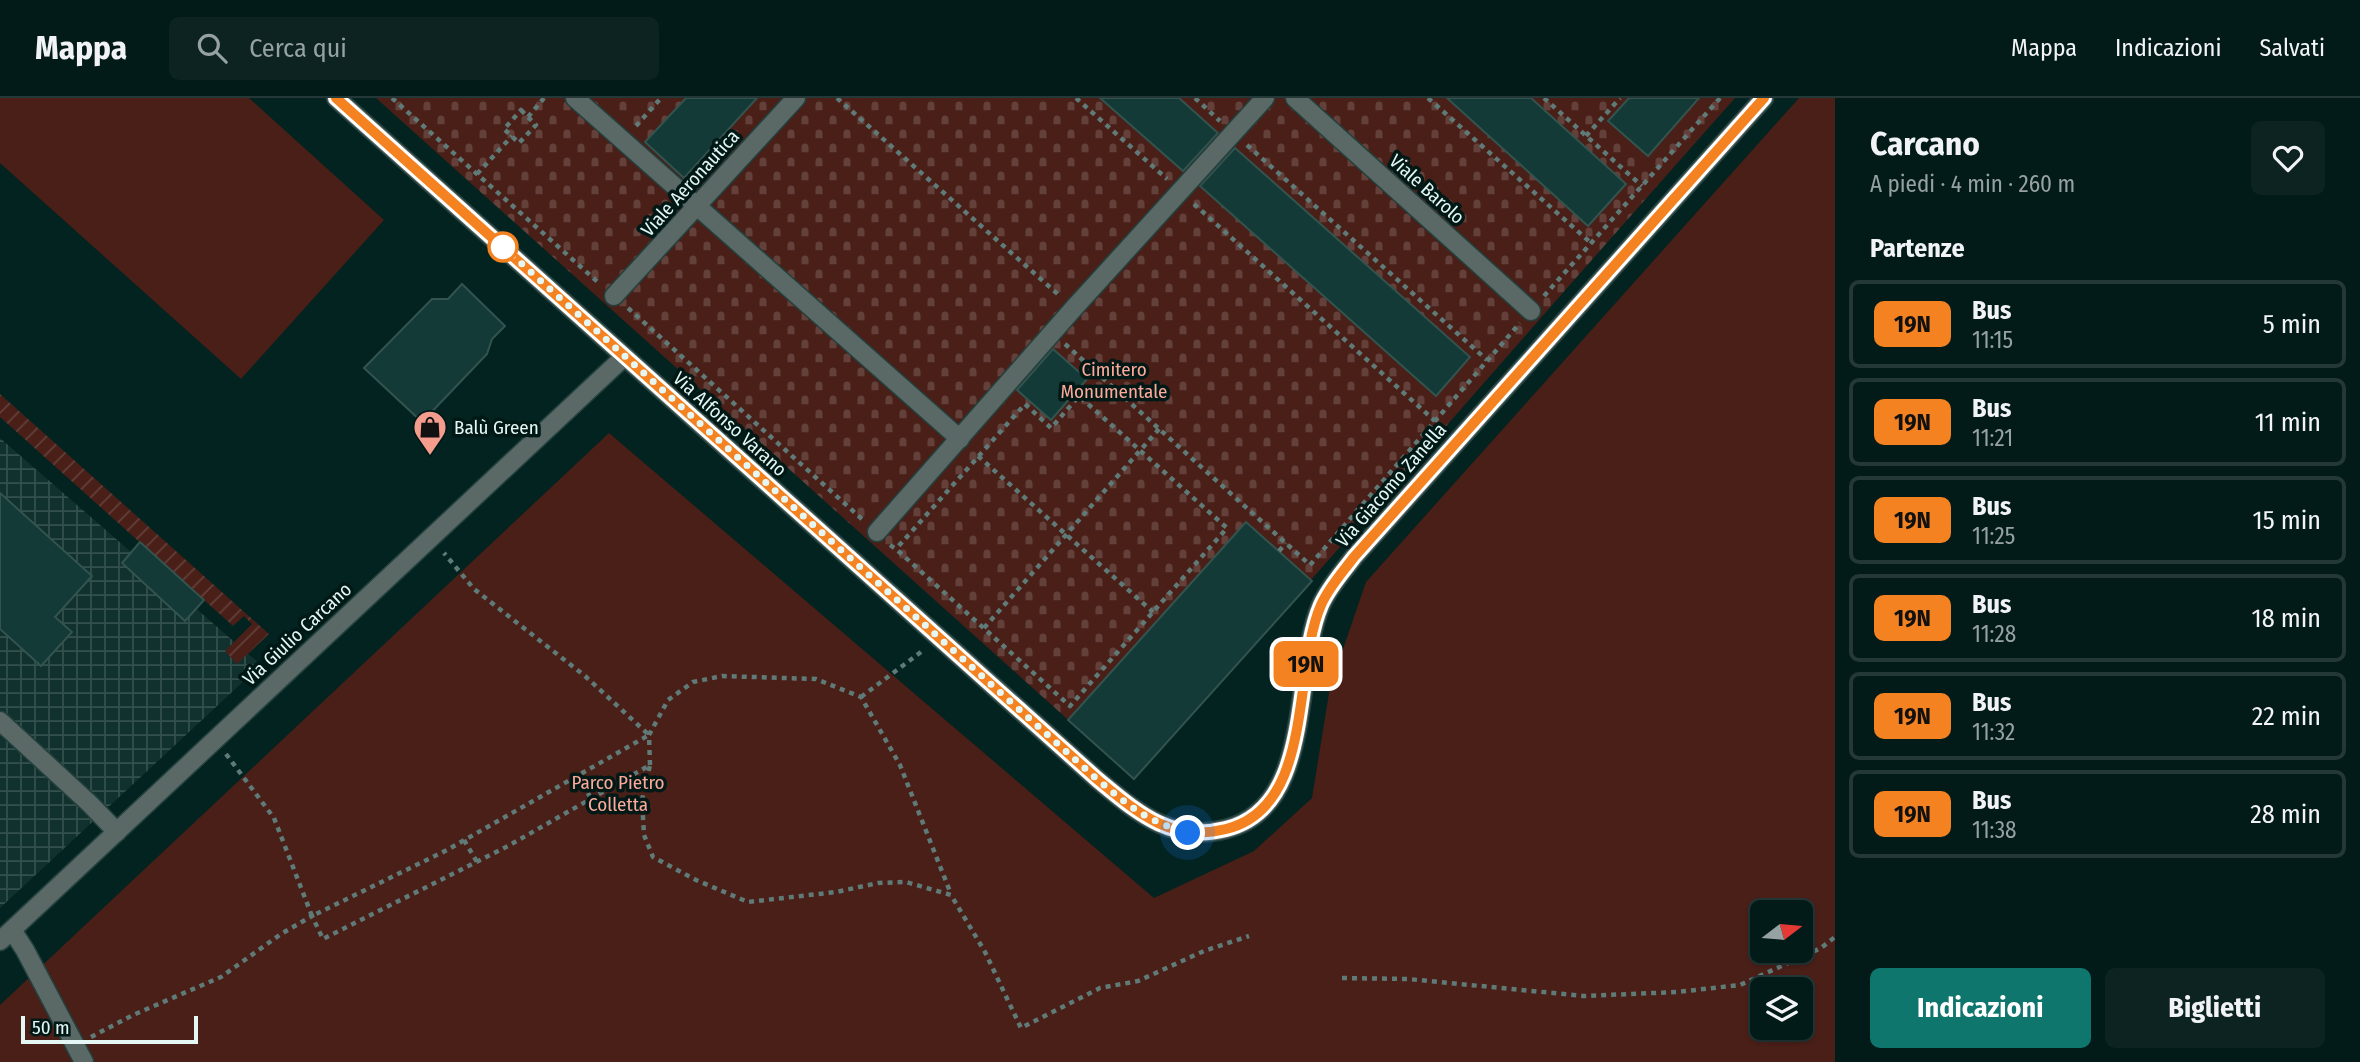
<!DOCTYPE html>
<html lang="it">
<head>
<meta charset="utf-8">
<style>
	body { margin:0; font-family:"Fira Sans Condensed",sans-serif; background:#0c2321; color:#f1f3f6; height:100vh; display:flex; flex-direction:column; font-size:26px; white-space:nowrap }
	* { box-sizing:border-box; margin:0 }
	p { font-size:23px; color:#96a1a2 }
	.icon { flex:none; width:38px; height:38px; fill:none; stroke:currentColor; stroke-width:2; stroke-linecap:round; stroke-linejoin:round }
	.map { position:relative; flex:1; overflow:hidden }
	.details { display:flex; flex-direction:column; background:#021a18; width:525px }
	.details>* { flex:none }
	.badge { padding:0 14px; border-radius:10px; font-size:24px; line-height:46px }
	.needle { width:46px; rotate:74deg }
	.controls { position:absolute; left:1750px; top:802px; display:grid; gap:14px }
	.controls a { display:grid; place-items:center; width:63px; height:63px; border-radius:10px; background:#021a18; box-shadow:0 2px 5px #0004,0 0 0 2px #233837; font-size:35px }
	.scale { position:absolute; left:21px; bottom:18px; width:177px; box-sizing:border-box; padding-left:7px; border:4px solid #e5f7f4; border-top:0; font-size:19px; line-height:24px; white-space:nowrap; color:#e5f7f4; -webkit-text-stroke:5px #001917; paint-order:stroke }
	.you { position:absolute; width:35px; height:35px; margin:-18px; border:5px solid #fff; border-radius:50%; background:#1a73e8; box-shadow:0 0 0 10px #1a73e833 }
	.map>.badge { position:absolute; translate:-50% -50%; box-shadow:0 0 0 4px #fff }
	h2 { padding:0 35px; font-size:26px; line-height:63px }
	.round { display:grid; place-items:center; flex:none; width:74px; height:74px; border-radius:10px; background:#0c2321 }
	.summary { display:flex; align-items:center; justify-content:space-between; height:119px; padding:0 35px }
	h1 { font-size:33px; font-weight:700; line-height:52px }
	.action { display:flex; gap:14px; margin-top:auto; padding:14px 35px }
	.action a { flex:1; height:80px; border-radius:10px; background:#0f766e; color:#fff; font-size:28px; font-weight:700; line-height:80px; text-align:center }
	.action a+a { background:#0c2321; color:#f1f3f6 }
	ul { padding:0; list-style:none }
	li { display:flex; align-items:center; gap:21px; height:88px; margin:0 14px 10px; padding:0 21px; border:4px solid #233837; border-radius:10px }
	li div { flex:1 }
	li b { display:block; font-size:26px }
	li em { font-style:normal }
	li .badge { min-width:77px; font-weight:700; text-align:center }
	header { display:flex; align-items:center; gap:42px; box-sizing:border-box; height:98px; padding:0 35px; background:#021a18; border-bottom:2px solid #233837 }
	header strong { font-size:33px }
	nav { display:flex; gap:38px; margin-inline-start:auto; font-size:24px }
	.search { width:490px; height:63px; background:#0c2321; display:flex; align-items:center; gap:18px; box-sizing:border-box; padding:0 24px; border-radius:10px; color:#96a1a2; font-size:26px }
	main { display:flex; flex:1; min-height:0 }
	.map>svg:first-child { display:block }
	.industrial { fill:url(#industrial-grid) }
	.cemetery { fill:url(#cemetery-stones) }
	.park { fill:#491f18; fill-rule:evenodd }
	.garden { fill:url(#garden-furrows) }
	.building { fill:#133a36; stroke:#33534f; stroke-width:2 }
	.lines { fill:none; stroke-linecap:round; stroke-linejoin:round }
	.pedestrian-casing { stroke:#22413e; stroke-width:21 }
	.minor-casing { stroke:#22413e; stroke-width:21 }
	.path { stroke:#5f7a77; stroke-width:4.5; stroke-dasharray:5 5; stroke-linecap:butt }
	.pedestrian { stroke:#5a6866; stroke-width:18 }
	.minor { stroke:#5a6866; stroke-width:18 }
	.line-casing { stroke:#fff; stroke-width:16 }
	.line { stroke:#f58220; stroke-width:10 }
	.walk { stroke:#e5f7f4; stroke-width:7; stroke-dasharray:0 12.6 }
	.stop-dot { fill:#fff; stroke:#f58220; stroke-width:3.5 }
	.labels { text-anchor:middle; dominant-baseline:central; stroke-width:7; stroke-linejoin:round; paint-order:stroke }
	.street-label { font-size:19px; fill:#e5f7f4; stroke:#001917 }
	.park-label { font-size:19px; fill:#fea999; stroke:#001917 }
	.poi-label { font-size:19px; fill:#e5f7f4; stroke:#001917; text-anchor:start }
</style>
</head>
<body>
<header>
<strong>Mappa</strong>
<div class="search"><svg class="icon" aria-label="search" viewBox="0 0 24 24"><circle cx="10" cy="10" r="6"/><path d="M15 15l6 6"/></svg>Cerca qui</div>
<nav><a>Mappa</a><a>Indicazioni</a><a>Salvati</a></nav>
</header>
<main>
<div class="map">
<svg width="1835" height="964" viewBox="0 0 1835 964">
	<defs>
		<pattern id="industrial-grid" width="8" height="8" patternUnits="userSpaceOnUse" patternTransform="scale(1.75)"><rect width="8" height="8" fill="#10312e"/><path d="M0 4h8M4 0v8" fill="none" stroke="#33504d"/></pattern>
		<pattern id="cemetery-stones" width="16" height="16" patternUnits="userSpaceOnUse" patternTransform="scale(1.75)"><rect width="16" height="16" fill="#491f18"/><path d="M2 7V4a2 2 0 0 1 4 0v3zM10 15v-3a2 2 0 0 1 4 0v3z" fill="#63403a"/></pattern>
		<pattern id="garden-furrows" width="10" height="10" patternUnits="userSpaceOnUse" patternTransform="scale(1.75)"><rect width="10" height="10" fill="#491f18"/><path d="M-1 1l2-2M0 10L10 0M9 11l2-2" fill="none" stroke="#63403a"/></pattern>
	</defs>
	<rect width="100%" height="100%" fill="#022320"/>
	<path class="industrial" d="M0 340 261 567 0 810Z"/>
	<path class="cemetery" d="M376 0H1735C1534 226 1336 456 1134 681Z"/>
	<g class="park">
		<path d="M0 0H249L384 122 241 281 0 65Z"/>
		<path d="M1799 0H1835V964H0V907L609 335 1154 800 1254 753 1312 700 1330 589 1366 484ZM1762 814H1801V852H1762ZM1762 891H1801V929H1762Z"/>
	</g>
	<path class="garden" d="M0 296 269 536 237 566 225 553 252 526 244 518 233 528 0 319Z"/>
	<g class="building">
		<path d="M686 0H757L684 80 645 44Z"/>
		<path d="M1100 0H1179L1218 35 1183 73Z"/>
		<path d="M1447 0H1531L1626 86 1588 128Z"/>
		<path d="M1629 0H1699L1648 58 1608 23Z"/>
		<path d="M1235 50 1470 259 1436 298 1200 88Z"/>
		<path d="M462 186 505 228 492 241 487 256 422 324 364 270 432 201H448Z"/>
		<path d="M1053 251 1087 281 1051 322 1017 292Z"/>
		<path d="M0 395 92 478 55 519 72 534 41 568 0 531Z"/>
		<path d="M1246 424 1312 483 1134 681 1068 622Z"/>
		<path d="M140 444 204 502 185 523 122 465Z"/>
	</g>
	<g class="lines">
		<defs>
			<g id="pedestrian">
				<path d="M575 0 960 341"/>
				<path d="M1295 0 1531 213"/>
				<path d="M614 198 796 0"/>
				<path d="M877 434 1074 210 1265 0"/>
			</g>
			<g id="minor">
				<path d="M336 0 1098 682C1138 715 1171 745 1226 731 1315 709 1292 574 1321 507 1329 489 1342 475 1354 459L1764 0"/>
				<path d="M0 623 90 706 117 734"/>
				<path d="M12 832 25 852 84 964"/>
				<path d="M0 843 624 259"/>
			</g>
		</defs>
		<use href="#pedestrian" class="pedestrian-casing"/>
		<use href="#minor" class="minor-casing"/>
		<g class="path">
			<path d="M392 0 600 186"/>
			<path d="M837 0 1061 199"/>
			<path d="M1076 0 1167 81"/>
			<path d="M1195 0 1220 23"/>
			<path d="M1428 0 1591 145"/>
			<path d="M1544 0 1642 88"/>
			<path d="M521 12 536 27 519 45 504 31Z"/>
			<path d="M528 19 544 0"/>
			<path d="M636 28 661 0"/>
			<path d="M1586 38 1620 0"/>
			<path d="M1247 47 1487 262"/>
			<path d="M477 76 512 38"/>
			<path d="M1194 106 1435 323"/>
			<path d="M1544 198 1720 0"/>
			<path d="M628 210 863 422"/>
			<path d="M1065 246 1310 467 1520 225"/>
			<path d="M978 358 1153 514"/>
			<path d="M890 447 896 451 1070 608 1227 430 1079 298 1051 330 1025 306 896 451"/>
			<path d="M1279 453 1286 445"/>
			<path d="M984 530 1159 331"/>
			<path d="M861 599 925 551"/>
			<path d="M226 656 274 720 312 818 447 752 649 637 585 578 474 491 444 455"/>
			<path d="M650 667 649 637 668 602 693 584 722 578 816 581 861 599 900 667 951 796"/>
			<path d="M579 677 591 701"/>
			<path d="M464 742 477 764"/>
			<path d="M1342 880 1408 881 1584 898 1677 894 1740 887 1821 850 1835 839"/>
			<path d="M91 939 133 917 221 879 281 836 312 818 323 841 508 748 650 667 642 702 644 737 653 759 696 782 748 804 836 794 878 785 906 784 951 797 985 854 1021 930 1100 890 1138 883 1204 853 1249 838"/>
		</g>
		<use href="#pedestrian" class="pedestrian"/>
		<use href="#minor" class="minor"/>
	</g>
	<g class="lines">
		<defs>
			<path id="line" d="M336 0 1098 682C1138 715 1171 745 1226 731 1315 709 1292 574 1321 507 1329 489 1342 475 1354 459L1764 0"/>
		</defs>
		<use href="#line" class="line-casing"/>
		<use href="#line" class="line"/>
		<path class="walk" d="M503 149 1098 682C1131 709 1146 723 1188 735"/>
	</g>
	<defs>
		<symbol id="shop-pin" viewBox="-11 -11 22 30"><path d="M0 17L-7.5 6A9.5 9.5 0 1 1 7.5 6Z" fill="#f49d8d" stroke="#001917"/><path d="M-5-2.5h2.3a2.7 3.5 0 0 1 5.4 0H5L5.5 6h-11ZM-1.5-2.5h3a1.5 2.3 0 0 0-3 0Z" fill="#111"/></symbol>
	</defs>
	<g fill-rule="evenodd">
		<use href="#shop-pin" x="411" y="310" width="38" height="52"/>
	</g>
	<circle class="stop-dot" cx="503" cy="149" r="14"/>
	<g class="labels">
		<g class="street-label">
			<text transform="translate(690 85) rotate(-48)">Viale Aeronautica</text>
			<text transform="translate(1427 91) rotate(42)">Viale Barolo</text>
			<text transform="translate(730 326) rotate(42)">Via Alfonso Varano</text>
			<text transform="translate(1391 387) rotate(-49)">Via Giacomo Zanella</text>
			<text transform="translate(297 536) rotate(-43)">Via Giulio Carcano</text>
		</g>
		<g class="park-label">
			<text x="1114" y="271">Cimitero<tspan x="1114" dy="22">Monumentale</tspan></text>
			<text x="618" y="684">Parco Pietro<tspan x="618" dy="22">Colletta</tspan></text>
		</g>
		<g class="poi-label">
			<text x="454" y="329">Balù Green</text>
		</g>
	</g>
</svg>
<div class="controls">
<a><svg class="needle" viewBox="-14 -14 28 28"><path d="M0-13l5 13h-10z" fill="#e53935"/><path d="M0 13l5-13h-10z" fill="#96a1a2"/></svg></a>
<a><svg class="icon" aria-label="layers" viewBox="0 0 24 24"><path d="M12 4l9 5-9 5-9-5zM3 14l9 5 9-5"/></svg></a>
</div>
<div class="scale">50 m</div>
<div class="you" style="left:1188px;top:735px"></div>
<b class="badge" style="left:1306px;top:566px;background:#f58220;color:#111">19N</b>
</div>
<section class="details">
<div class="summary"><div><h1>Carcano</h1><p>A piedi · 4 min · 260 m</p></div><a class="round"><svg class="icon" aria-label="heart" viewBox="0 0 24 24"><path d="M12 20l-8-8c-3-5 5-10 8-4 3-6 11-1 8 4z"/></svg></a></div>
<h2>Partenze</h2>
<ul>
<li><span class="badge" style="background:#f58220;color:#111">19N</span><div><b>Bus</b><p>11:15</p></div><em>5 min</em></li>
<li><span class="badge" style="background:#f58220;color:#111">19N</span><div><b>Bus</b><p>11:21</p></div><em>11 min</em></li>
<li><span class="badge" style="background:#f58220;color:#111">19N</span><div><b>Bus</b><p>11:25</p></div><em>15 min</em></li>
<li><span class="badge" style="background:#f58220;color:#111">19N</span><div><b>Bus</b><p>11:28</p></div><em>18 min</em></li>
<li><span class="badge" style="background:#f58220;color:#111">19N</span><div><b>Bus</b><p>11:32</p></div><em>22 min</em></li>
<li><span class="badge" style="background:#f58220;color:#111">19N</span><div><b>Bus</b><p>11:38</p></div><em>28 min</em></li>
</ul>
<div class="action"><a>Indicazioni</a><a>Biglietti</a></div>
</section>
</main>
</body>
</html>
